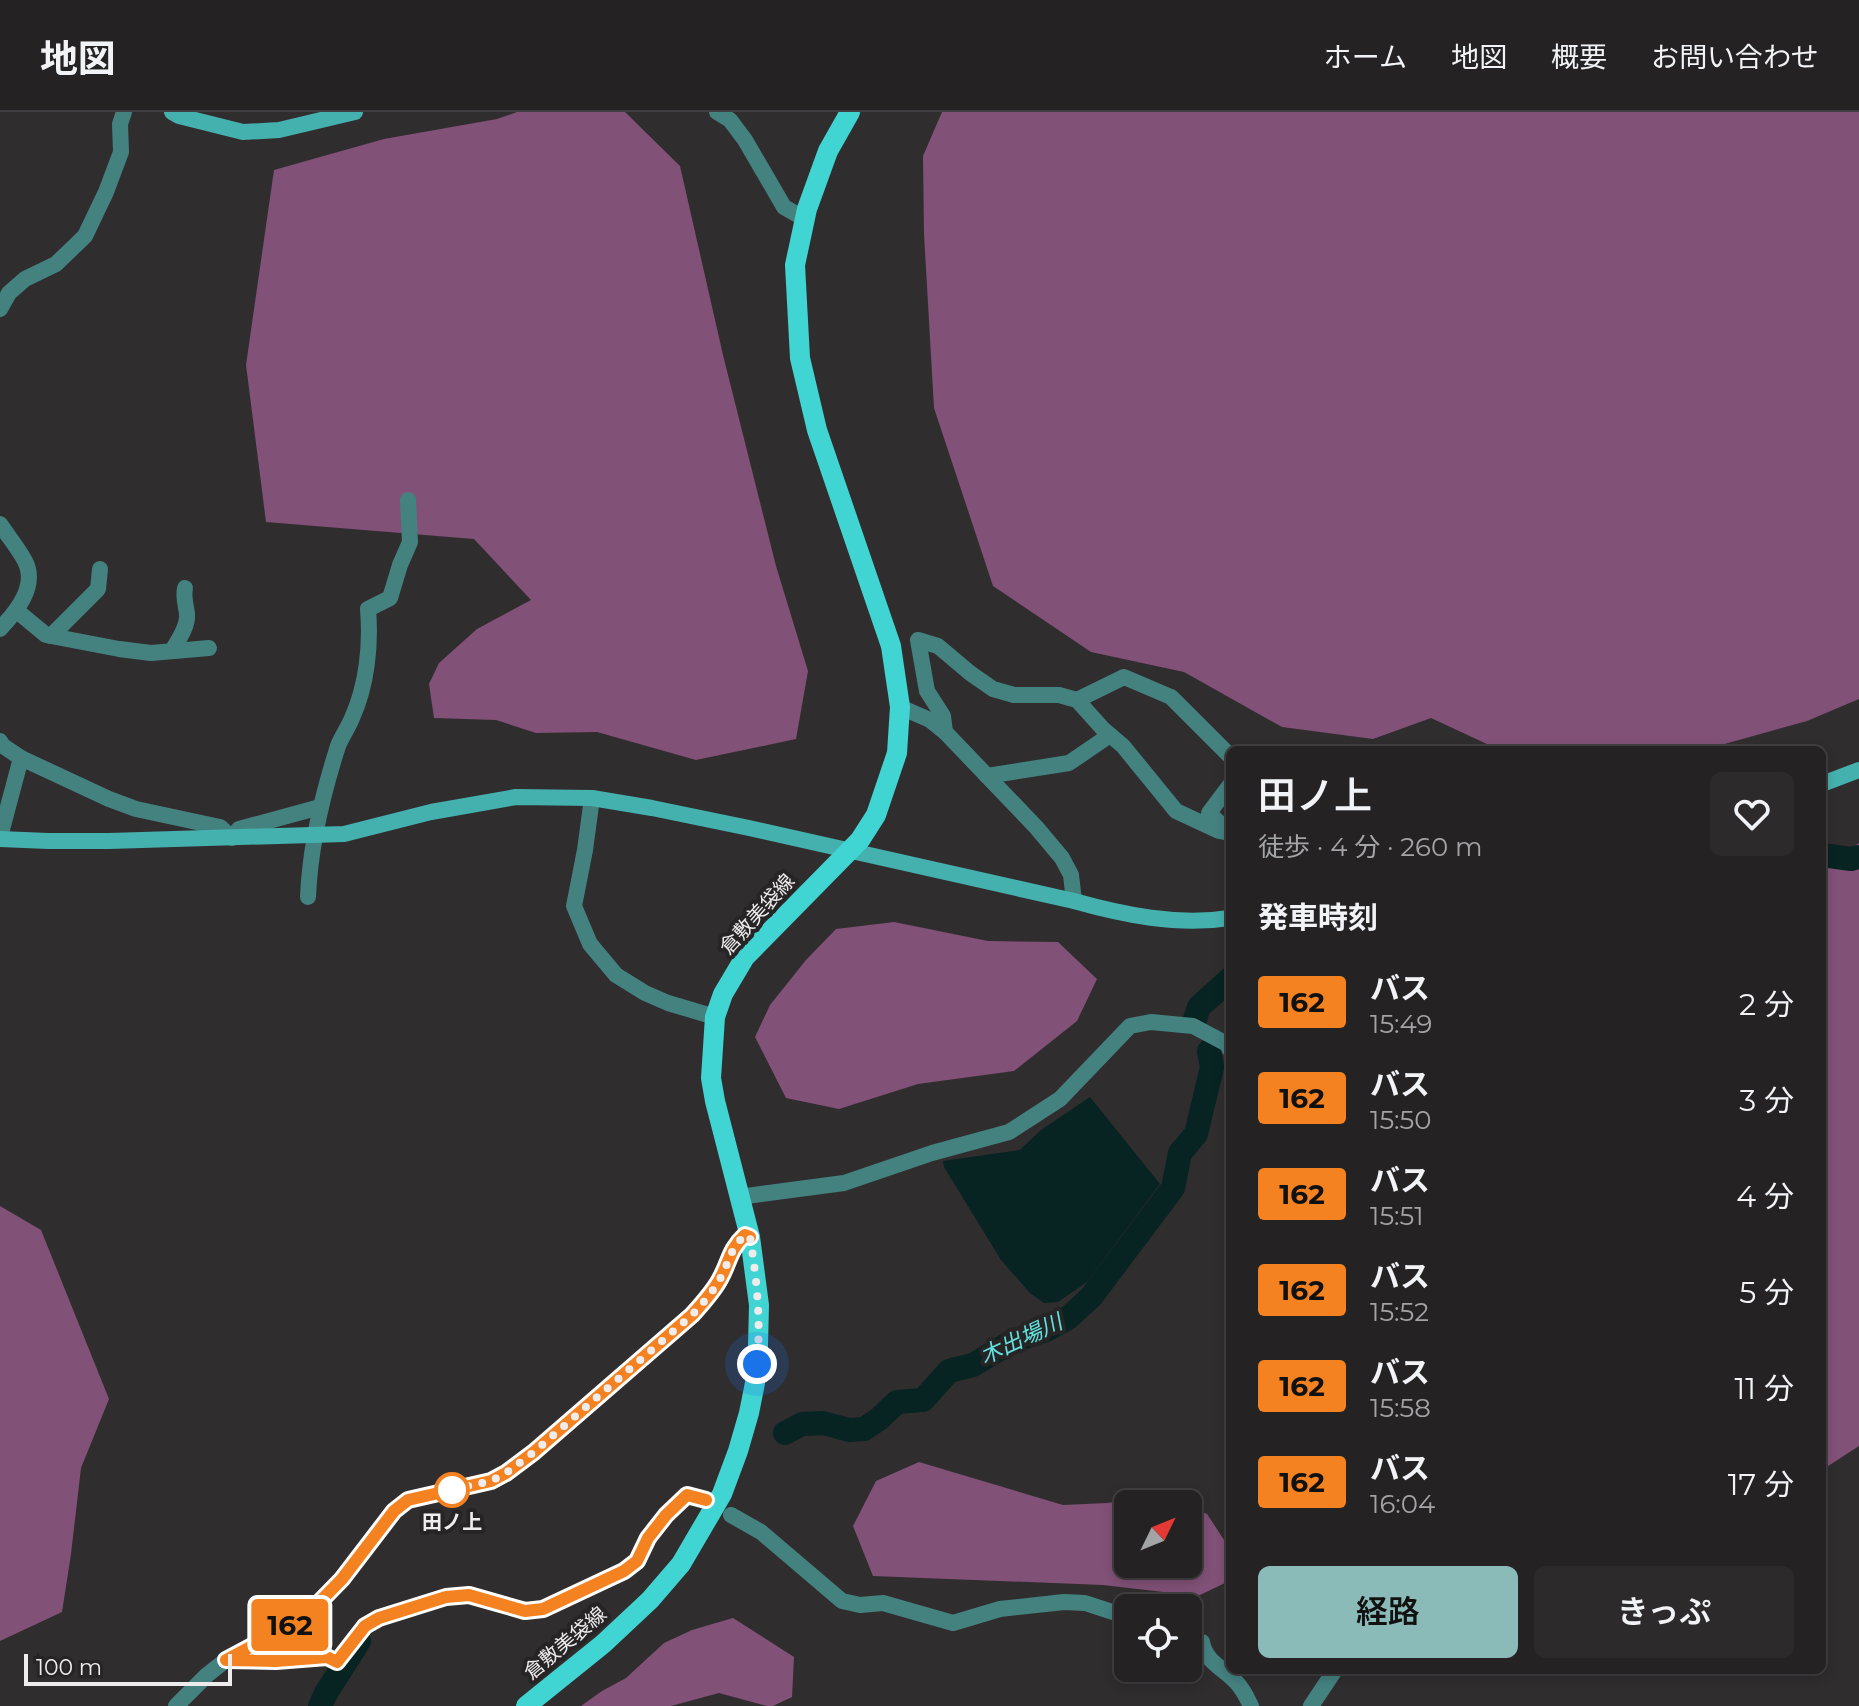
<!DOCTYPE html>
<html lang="ja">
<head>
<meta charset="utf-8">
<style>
	body { margin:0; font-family:Montserrat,"Noto Sans JP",sans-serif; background:#2c2a2b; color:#f1f3f6; height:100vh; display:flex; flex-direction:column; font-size:30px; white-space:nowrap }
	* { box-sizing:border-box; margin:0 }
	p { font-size:26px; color:#a3a4a6 }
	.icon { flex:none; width:44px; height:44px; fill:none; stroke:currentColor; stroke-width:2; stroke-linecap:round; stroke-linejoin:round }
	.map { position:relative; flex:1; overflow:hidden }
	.drawer { position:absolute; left:1226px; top:634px; width:600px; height:928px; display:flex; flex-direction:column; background:#242223; border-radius:12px; box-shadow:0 4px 12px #0003,0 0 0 2px #413f41 }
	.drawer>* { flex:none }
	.badge { padding:0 16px; border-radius:6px; font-size:28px; line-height:52px }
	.needle { width:52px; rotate:47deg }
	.fabs { position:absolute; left:1114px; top:1378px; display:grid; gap:16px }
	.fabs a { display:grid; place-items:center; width:88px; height:88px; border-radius:12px; background:#242223; box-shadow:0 4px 12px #0003,0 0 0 2px #413f41; font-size:40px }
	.scale { position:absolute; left:24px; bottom:20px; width:208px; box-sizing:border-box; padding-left:8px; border:4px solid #eeeced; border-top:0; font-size:22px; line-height:28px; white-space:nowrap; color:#eeeced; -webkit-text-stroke:6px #262425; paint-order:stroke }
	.you { position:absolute; width:40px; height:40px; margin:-20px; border:6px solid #fff; border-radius:50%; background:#1a73e8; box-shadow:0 0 0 12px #1a73e833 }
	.map>.badge { position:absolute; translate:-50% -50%; box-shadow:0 0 0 4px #fff }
	h2 { padding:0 32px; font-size:30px; line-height:72px }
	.round { display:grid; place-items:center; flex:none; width:84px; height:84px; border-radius:12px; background:#2c2a2b }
	.headline { display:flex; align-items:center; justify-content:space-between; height:136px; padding:0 32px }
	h1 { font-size:38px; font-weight:600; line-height:60px }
	.action { display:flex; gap:16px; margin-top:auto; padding:16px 32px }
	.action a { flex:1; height:92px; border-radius:12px; background:#8bbbb9; color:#111; font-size:32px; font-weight:600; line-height:92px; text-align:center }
	.action a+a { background:#2c2a2b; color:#f1f3f6 }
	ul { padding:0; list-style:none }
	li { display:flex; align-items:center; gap:24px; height:96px; padding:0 32px }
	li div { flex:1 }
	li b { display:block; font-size:30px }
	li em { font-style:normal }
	li .badge { min-width:88px; font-weight:700; text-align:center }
	header { display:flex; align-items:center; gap:48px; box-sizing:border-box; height:112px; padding:0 40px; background:#242223; border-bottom:2px solid #413f41 }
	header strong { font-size:38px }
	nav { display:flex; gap:44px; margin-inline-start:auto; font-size:28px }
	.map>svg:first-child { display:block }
	.forest { fill:#815177 }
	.water { fill:#072322 }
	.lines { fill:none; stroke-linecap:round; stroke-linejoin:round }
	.river { stroke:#072322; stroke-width:24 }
	.street { stroke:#448280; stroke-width:16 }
	.secondary { stroke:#45b1af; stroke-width:16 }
	.primary { stroke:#40d5d3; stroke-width:20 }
	.line-casing { stroke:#fff; stroke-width:18 }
	.line { stroke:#f58220; stroke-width:12 }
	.walk { stroke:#eeeced; stroke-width:8; stroke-dasharray:0 14.4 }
	.stop-dot { fill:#fff; stroke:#f58220; stroke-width:4 }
	.labels { text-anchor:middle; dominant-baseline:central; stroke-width:8; stroke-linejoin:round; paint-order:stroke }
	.street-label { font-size:20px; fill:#eeeced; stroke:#262425 }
	.stop-label { font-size:20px; font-weight:bold; fill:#eeeced; stroke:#262425 }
	.water-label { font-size:22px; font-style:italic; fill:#62e3e0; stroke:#262425 }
</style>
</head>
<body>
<header>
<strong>地図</strong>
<nav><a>ホーム</a><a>地図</a><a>概要</a><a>お問い合わせ</a></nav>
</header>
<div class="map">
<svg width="1859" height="1594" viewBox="0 0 1859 1594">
	<rect width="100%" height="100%" fill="#302d2f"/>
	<g class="forest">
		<path d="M517 0H625L680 54 723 243 776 454 808 559 796 627 696 648 597 620 536 621 496 608 434 606 429 572 439 551 477 517 531 488 474 427 266 410 246 253 274 58 384 27 497 7Z"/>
		<path d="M942 0H1859V587L1807 609 1703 638H1548L1489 633 1431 606 1373 627 1282 615 1184 560 1091 540 993 474 934 296 924 122 923 44Z"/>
		<path d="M1859 731V1334L1822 1358V758Z"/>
		<path d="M894 810 988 829 1058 830 1097 867 1077 909 1014 959 918 972 839 997 786 986 755 925 770 893 806 848 836 817Z"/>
		<path d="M0 1094 41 1118 109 1287 81 1356 71 1442 62 1500 0 1529Z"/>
		<path d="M919 1350 1063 1393 1107 1391 1136 1387 1156 1381 1183 1392H1128V1452H1188V1394L1207 1402 1230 1437V1459L1227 1470 1198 1484 1103 1473 873 1464 853 1414 876 1369Z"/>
		<path d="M733 1506 794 1545 792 1585 773 1594H767L719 1581 671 1594H581L602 1579 626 1566 664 1531 692 1518Z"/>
	</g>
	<path class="water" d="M1090 985 1160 1072 1087 1170 1058 1190 1044 1191 1030 1181 1001 1148 944 1055 943 1049 1020 1038 1041 1018Z"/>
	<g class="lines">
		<g class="river">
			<path d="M1822 743 1851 747 1859 745"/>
			<path d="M1195 907 1199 895 1230 867"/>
			<path d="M785 1321 802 1312 823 1311 849 1318 864 1317 879 1307 897 1290 923 1288 949 1259 973 1253 1013 1229 1046 1218 1068 1206 1091 1185 1173 1076 1180 1041 1196 1022 1212 955 1209 939"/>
			<path d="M320 1594 326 1581 359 1529"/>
		</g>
		<g class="street">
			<path d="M717 0 730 8 745 28 784 95 805 107"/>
			<path d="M0 197 9 181 25 167 56 152 85 124 106 80 121 40 120 12 124 0"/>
			<path d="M0 412C8 424 18 436 25 449 38 474 16 500 0 517"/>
			<path d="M17 499 46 523 119 537 151 541 209 536"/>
			<path d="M51 524 98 477 100 457"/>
			<path d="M172 539C178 528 188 515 187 502 186 493 183 486 185 476"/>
			<path d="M1077 588 1124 565 1171 585 1230 644"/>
			<path d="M900 595 930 608 945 620 1036 715 1062 746 1071 763 1074 789"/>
			<path d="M945 620 943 604 927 579 918 528 938 534 970 561 993 577 1014 583H1059L1077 588 1103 617 1123 634 1176 699 1219 719 1230 721"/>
			<path d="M0 629 3 634 21 646 109 687 136 697 220 715 232 726 239 717 320 695"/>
			<path d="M987 664 1069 651 1110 623"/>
			<path d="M592 686 585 738 574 794 590 832 616 863 645 881 668 891 715 905"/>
			<path d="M1226 717 1209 701 1230 673"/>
			<path d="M0 725 21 646"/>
			<path d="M308 785C310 733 322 684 338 634 342 624 348 616 352 606 367 573 371 533 368 497L390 486 400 453 410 430 408 388"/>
			<path d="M739 1085 844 1071 932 1041 1009 1020 1060 987 1130 914 1151 910 1193 914 1227 932 1230 938"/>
			<path d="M731 1403 761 1420 842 1489 860 1493 883 1491 953 1511 1000 1497 1064 1490 1085 1491 1128 1505"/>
			<path d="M1188 1525 1202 1530C1206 1551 1224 1556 1237 1571 1243 1577 1247 1586 1251 1594"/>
			<path d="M228 1548 276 1549 327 1545 337 1550 365 1514 379 1506 446 1485 469 1483 525 1499 543 1497 624 1459 637 1449 648 1426 666 1403 687 1383 706 1388"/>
			<path d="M176 1594 207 1563 226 1548 303 1507 342 1467 394 1399 408 1388 491 1369 506 1361 534 1340 692 1203C702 1192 713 1180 720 1167 729 1149 729 1138 745 1123L750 1125"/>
			<path d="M1311 1594 1335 1558"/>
		</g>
		<g class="secondary">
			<path d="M172 0 179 4 243 20 279 18 355 0"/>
			<path d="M1822 672 1859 658"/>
			<path d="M0 727 48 729H109L344 722 431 700 516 685 592 686 652 696 749 716 1074 789C1124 803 1177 814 1230 806"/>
		</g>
		<path class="primary" d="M526 1594 603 1532 650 1488 681 1452 722 1382 738 1339 749 1301 755 1271 758 1233 759 1193 750 1125 715 989 711 966 715 905 723 882 745 845 860 728 876 703 897 641 900 595 891 534 817 318 800 246 795 153 807 97 828 39 850 0"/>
	</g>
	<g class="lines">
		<defs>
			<path id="line" d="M706 1388 687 1383 666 1403 648 1426 637 1449 624 1459 543 1497 525 1499 469 1483 446 1485 379 1506 365 1514 337 1550 327 1545 276 1549 226 1548 303 1507 342 1467 394 1399 408 1388 491 1369 506 1361 534 1340 692 1203C702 1192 713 1180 720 1167 730 1149 729 1138 745 1123L750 1125"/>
		</defs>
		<use href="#line" class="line-casing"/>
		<use href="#line" class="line"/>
		<path class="walk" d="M452 1378 446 1379 491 1369 506 1361 534 1340 692 1203C702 1192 713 1180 720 1167 730 1149 729 1138 745 1123L750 1125C757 1168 761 1209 757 1252"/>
	</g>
	<circle class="stop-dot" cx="452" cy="1378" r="16"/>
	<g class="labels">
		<g class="street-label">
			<text transform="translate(757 802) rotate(-48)">倉敷美袋線</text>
			<text transform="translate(565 1531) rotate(-40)">倉敷美袋線</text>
		</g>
		<g class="stop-label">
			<text x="452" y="1410">田ノ上</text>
		</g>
		<g class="water-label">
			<text transform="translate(1021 1227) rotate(-25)">木出場川</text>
		</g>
	</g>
</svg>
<div class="fabs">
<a><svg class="needle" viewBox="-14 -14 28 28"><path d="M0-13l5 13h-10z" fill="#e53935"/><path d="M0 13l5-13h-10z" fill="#a3a4a6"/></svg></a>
<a><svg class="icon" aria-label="locate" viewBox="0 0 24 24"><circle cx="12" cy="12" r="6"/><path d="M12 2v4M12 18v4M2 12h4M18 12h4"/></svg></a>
</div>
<div class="scale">100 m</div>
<div class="you" style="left:757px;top:1252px"></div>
<b class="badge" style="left:290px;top:1513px;background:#f58220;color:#111">162</b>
<section class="drawer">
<div class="headline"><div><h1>田ノ上</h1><p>徒歩 · 4 分 · 260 m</p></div><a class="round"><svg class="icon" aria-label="heart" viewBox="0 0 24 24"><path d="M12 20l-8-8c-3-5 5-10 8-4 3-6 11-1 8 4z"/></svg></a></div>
<h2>発車時刻</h2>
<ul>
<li><span class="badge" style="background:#f58220;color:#111">162</span><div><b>バス</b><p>15:49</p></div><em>2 分</em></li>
<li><span class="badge" style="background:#f58220;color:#111">162</span><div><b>バス</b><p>15:50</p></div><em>3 分</em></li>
<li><span class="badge" style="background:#f58220;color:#111">162</span><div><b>バス</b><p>15:51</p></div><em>4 分</em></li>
<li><span class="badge" style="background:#f58220;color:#111">162</span><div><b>バス</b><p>15:52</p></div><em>5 分</em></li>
<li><span class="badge" style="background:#f58220;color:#111">162</span><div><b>バス</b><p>15:58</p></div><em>11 分</em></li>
<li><span class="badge" style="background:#f58220;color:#111">162</span><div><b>バス</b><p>16:04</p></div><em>17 分</em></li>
</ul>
<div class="action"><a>経路</a><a>きっぷ</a></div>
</section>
</div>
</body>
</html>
